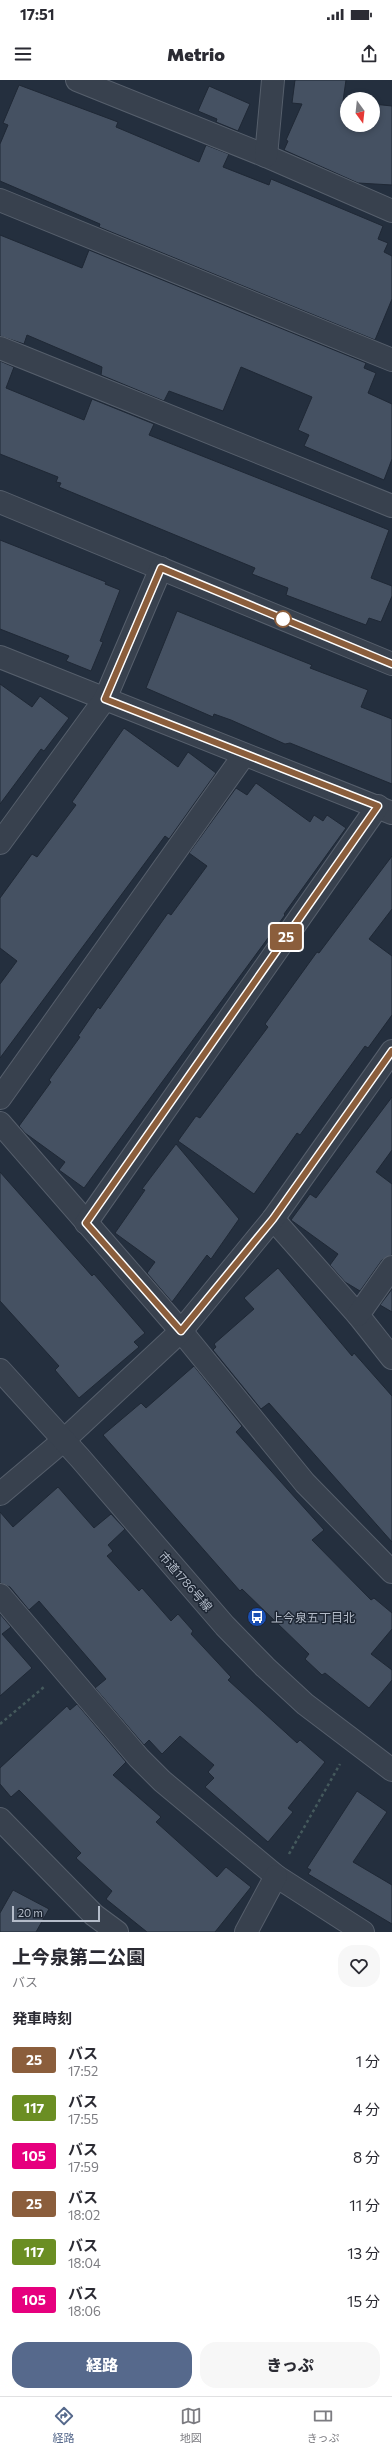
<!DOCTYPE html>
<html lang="ja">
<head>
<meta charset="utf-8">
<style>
	body { margin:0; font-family:Commissioner,"Noto Sans JP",sans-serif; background:#f7f7f7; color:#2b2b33; height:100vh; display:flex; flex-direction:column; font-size:15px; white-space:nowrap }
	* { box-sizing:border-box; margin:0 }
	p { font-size:13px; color:#7c7c81 }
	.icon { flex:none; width:22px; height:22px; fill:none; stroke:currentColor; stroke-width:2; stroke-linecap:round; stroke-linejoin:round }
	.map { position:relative; height:1852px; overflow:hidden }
	.drawer { display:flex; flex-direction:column; background:#fff; flex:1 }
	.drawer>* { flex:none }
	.badge { padding:0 8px; border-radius:3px; font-size:14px; line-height:26px }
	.needle { width:26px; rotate:165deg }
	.fabs { position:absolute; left:340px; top:12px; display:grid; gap:8px }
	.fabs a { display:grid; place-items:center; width:40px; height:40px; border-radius:50%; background:#fff; box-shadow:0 2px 6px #0003; font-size:20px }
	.scale { position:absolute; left:12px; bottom:10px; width:88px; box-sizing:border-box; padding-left:4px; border:2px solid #b4bcc9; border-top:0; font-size:11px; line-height:14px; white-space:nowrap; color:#b4bcc9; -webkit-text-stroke:3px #1d2633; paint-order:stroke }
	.map>.badge { position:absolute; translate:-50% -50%; box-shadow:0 0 0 2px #fff }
	h2 { padding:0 12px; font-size:15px; line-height:36px }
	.round { display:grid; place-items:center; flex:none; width:42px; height:42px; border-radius:16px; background:#f7f7f7 }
	.overview { display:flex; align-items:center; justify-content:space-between; height:68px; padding:0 12px }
	h1 { font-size:19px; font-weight:800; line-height:30px }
	.button { display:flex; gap:8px; margin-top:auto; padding:8px 12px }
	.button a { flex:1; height:46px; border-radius:16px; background:#56698c; color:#fff; font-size:16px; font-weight:800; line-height:46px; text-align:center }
	.button a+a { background:#f7f7f7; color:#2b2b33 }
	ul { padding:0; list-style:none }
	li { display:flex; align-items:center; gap:12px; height:48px; padding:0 12px }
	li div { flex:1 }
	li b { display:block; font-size:15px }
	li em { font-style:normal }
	li .badge { min-width:44px; font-weight:700; text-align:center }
	.status { display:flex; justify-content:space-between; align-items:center; height:28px; padding:0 20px; background:#fff; direction:ltr }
	.status svg { height:11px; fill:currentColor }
	header { display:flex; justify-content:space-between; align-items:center; height:52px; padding:0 12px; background:#fff; font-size:18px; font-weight:800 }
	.dock { display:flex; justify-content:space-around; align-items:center; height:56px; border-top:1px solid #e1e1e2; background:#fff; font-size:11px; color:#7c7c81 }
	.dock a { display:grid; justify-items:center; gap:2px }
	.dock .active { color:#56698c }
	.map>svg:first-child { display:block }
	.building { fill:#455162; stroke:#1f2835 }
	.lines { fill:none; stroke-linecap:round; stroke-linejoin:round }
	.minor-casing { stroke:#565f6c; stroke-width:24 }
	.tertiary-casing { stroke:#565f6c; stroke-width:24 }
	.path { stroke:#44595c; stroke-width:2.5; stroke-dasharray:3 3; stroke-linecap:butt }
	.minor { stroke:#38414e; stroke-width:22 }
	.tertiary { stroke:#38414e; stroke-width:22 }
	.line-casing { stroke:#fff; stroke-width:9 }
	.line { stroke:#8b5e3c; stroke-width:6 }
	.stop-dot { fill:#fff; stroke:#8b5e3c; stroke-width:2 }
	.labels { text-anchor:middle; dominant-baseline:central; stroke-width:3; stroke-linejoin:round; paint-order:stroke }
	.street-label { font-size:12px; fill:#b4bcc9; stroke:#1d2633 }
	.poi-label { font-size:12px; fill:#b4bcc9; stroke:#1d2633; text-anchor:start }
</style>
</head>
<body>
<div class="status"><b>17:51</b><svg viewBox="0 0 49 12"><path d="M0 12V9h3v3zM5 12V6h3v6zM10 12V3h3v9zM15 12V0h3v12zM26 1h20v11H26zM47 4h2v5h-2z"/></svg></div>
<header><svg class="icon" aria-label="menu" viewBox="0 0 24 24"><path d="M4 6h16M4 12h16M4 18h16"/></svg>Metrio<svg class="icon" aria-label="share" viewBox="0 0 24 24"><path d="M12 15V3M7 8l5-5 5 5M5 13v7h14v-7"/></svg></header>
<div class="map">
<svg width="392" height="1852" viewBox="0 0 392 1852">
	<rect width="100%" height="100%" fill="#242f3e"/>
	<g class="building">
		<path d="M295 0H346L343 21 347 22V45H373V24L392 26V105L358 103 284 70 288 61 286 60 302 24 292 23Z"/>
		<path d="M19 5 118 42 116 47 199 82 206 65 229 74 223 87 269 105 271 99 383 146 378 159 388 163 384 172 392 176V219L375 260 99 147 100 144 0 101V64L8 45 3 43Z"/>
		<path d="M209 6 250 24 238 51 216 42 217 39 198 31Z"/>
		<path d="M0 155 82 188 89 170 366 283 364 288 376 293 368 313 392 324V379L384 400 304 366 309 355 298 350 312 317 241 287 223 331 169 311 164 321 101 295 102 287 27 255 24 264 0 256Z"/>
		<path d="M0 281 14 287 6 308 84 340 92 319 154 344 149 355 389 450 371 498 392 506V516L381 542 369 538 366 545 286 515 288 508 252 494 255 488 59 407 61 403 56 402 58 397 0 374Z"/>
		<path d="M0 460 106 502 105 504 120 510 100 561 103 562 91 591 66 581 69 576 0 549Z"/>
		<path d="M177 531 312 585 310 588 368 610 361 627 392 639V704L290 663 285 664 231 640 214 634 213 637 146 608Z"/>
		<path d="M0 604 32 627 40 616 69 638 44 671 41 669 0 724Z"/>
		<path d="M124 648 178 687 188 672 216 693 169 759 165 756 0 978V904L17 881 0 868V818L32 774 37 777 76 725 72 722Z"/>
		<path d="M256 703 310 742 314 735 323 741 327 735 346 748 284 834 285 835 84 1108 59 1090 65 1082 25 1053 19 1046 51 1002 49 1000 80 957 78 956 98 927 100 929 168 833 171 835 207 786 189 773 236 708 247 715Z"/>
		<path d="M392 776V829L369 859 392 876V935L368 968 365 966 300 1055 297 1053 254 1114 178 1061 196 1036 200 1038 268 947 265 944 317 872 319 873Z"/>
		<path d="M392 1017V1070L376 1092 392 1104V1175L382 1180 360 1211 345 1202 330 1185 338 1174 291 1140 310 1114 316 1118Z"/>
		<path d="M176 1064 239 1139 211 1179 207 1175 172 1222 147 1193 155 1182 115 1153 145 1110 142 1109Z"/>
		<path d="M0 1092 92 1196 94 1194 145 1253 134 1262 139 1267 79 1318 55 1290 59 1286 0 1221Z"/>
		<path d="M278 1188 352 1276 354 1273 392 1316V1462L269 1323 261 1329 213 1270 216 1267 214 1264 254 1229 244 1218Z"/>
		<path d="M392 1209V1232L380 1225Z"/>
		<path d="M194 1286 242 1346 236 1352 324 1450 312 1460 371 1520 374 1518 392 1533V1549L371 1574 392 1590V1600L369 1628 325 1593 322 1595 305 1579 309 1574 242 1509 240 1511 103 1355 141 1323 146 1328Z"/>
		<path d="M58 1407 94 1448 111 1434 125 1449 108 1465 113 1471 107 1476 139 1511 142 1508 171 1541 178 1534 193 1551 191 1554 231 1597 228 1600 297 1663 300 1660 325 1682 288 1728 293 1732 268 1762 205 1707 214 1698 208 1692 214 1685 180 1656 162 1674 149 1660 144 1665 95 1608 106 1599 39 1521 29 1530 10 1507 0 1503V1432L13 1447Z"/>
		<path d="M0 1534 11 1547 2 1554 32 1588 0 1616Z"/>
		<path d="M77 1624 126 1682 113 1695 161 1737 156 1742 217 1797 226 1787 251 1807 215 1852H147L106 1819 112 1811 76 1778 81 1773 19 1710 11 1717 0 1704V1688L67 1626 70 1630Z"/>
		<path d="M357 1711 387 1732 353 1782 392 1805V1844L308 1794 311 1790 307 1788Z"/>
		<path d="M13 1810 49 1829 36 1852H0V1833Z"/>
	</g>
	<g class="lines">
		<defs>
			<g id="minor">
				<path d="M77 0 266 76 392 131"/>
				<path d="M266 76 273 0"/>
				<path d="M0 120 392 280"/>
				<path d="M0 268 392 426"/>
				<path d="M0 422 392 584"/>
				<path d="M0 577 392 733"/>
				<path d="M0 763 105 619 161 488"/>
				<path d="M0 1018 244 675"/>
				<path d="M0 1043 181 1251 305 1403 392 1492"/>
				<path d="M273 1139 358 1235 392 1278"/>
				<path d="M86 1143 378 726"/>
				<path d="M358 1235 392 1187"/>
				<path d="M0 1414 64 1360 181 1251 273 1139 392 971"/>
				<path d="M0 1515 139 1678 162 1701 276 1796 363 1852"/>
				<path d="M0 1739 94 1835 117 1852"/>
				<path d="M246 1852 276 1796"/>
			</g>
			<path id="tertiary" d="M0 1290 80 1378 225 1546 265 1587 305 1624 392 1690"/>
		</defs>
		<use href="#minor" class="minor-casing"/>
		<use href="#tertiary" class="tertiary-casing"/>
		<g class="path">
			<path d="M0 1644 44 1607"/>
			<path d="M289 1774 340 1684"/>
		</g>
		<use href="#minor" class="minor"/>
		<use href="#tertiary" class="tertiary"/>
	</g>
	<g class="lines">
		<defs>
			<path id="line" d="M392 584 161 488 105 619 378 726 86 1143 181 1251 273 1139 392 971"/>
		</defs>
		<use href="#line" class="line-casing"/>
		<use href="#line" class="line"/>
	</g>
	<defs>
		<symbol id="bus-disc" viewBox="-11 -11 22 22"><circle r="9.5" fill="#1a4fb4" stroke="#1d2633"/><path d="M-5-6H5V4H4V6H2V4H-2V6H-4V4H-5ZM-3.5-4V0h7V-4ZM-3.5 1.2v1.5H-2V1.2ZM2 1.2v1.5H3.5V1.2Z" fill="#fff"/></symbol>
	</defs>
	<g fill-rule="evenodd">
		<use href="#bus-disc" x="246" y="1526" width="22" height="22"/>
	</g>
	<circle class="stop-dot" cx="283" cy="539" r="8"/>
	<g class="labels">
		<g class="street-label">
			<text transform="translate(186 1501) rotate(49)">市道1786号線</text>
		</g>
		<g class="poi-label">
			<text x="271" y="1537">上今泉五丁目北</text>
		</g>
	</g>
</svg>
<div class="fabs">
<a><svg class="needle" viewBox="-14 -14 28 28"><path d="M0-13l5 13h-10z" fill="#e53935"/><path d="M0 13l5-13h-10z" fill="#7c7c81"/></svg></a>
</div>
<div class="scale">20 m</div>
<b class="badge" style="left:286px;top:857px;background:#8b5e3c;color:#fff">25</b>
</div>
<section class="drawer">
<div class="overview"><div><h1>上今泉第二公園</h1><p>バス</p></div><a class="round"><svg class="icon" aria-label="heart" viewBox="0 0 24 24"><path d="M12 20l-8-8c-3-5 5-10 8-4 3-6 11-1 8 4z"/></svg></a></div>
<h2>発車時刻</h2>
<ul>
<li><span class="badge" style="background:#8b5e3c;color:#fff">25</span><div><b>バス</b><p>17:52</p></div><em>1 分</em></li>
<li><span class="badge" style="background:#6b8e23;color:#fff">117</span><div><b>バス</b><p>17:55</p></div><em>4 分</em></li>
<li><span class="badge" style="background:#e6007e;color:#fff">105</span><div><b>バス</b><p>17:59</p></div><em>8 分</em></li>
<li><span class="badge" style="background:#8b5e3c;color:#fff">25</span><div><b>バス</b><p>18:02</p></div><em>11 分</em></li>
<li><span class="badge" style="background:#6b8e23;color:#fff">117</span><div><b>バス</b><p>18:04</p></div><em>13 分</em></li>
<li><span class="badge" style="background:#e6007e;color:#fff">105</span><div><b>バス</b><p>18:06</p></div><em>15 分</em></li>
</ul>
<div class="button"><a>経路</a><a>きっぷ</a></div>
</section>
<nav class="dock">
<a class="active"><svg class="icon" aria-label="directions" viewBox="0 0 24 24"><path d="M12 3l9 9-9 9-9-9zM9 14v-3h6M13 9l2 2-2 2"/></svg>経路</a>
<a><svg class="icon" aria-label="map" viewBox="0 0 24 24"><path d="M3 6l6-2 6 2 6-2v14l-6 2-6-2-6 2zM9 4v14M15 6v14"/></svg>地図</a>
<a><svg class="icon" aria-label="tickets" viewBox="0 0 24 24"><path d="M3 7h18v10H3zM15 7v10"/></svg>きっぷ</a>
</nav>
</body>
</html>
